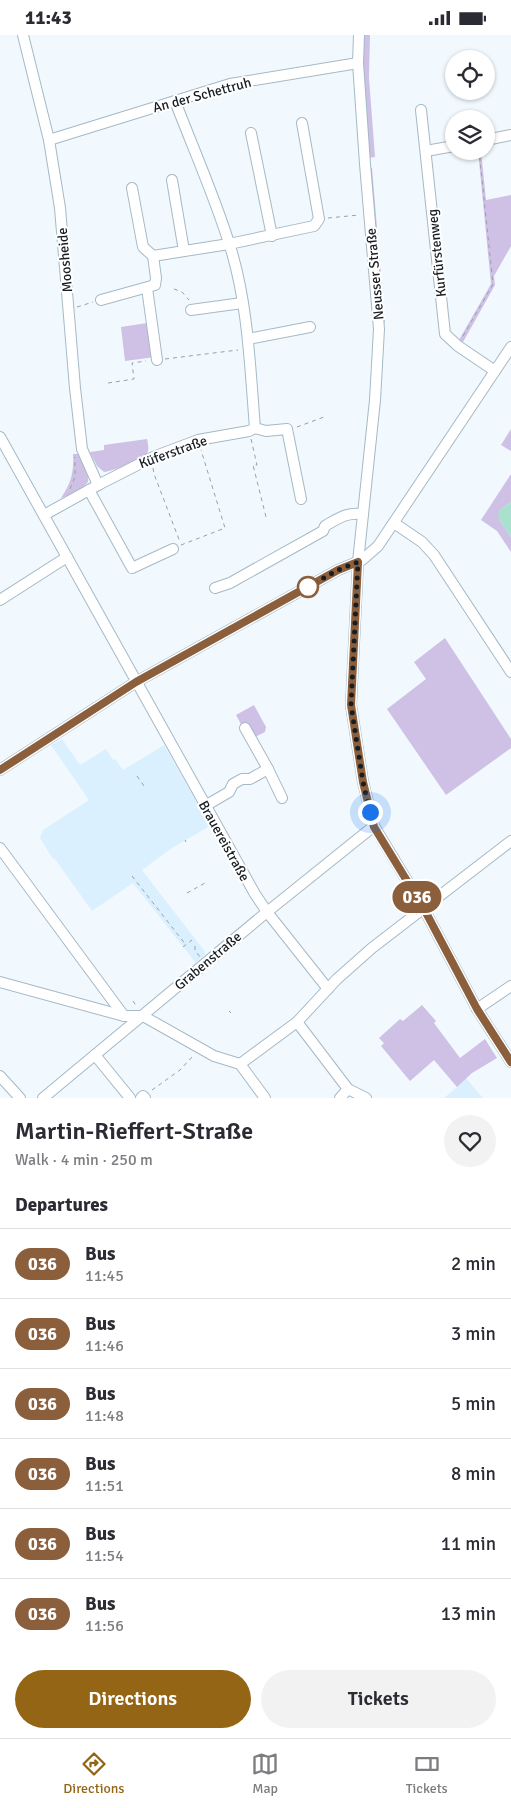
<!DOCTYPE html>
<html lang="en">
<head>
<meta charset="utf-8">
<style>
	body { margin:0; font-family:Signika,sans-serif; background:#f2f2f3; color:#2b2b33; height:100vh; display:flex; flex-direction:column; font-size:19px; white-space:nowrap }
	* { box-sizing:border-box; margin:0 }
	p { font-size:16px; color:#7c7c81 }
	.icon { flex:none; width:28px; height:28px; fill:none; stroke:currentColor; stroke-width:2; stroke-linecap:round; stroke-linejoin:round }
	.map { position:relative; height:1063px; overflow:hidden }
	.panel { display:flex; flex-direction:column; background:#fff; flex:1 }
	.panel>* { flex:none }
	.badge { padding:0 10px; border-radius:16px; font-size:18px; line-height:32px }
	.fabs { position:absolute; left:445px; top:15px; display:grid; gap:10px }
	.fabs a { display:grid; place-items:center; width:50px; height:50px; border-radius:50%; background:#fff; box-shadow:0 1px 4px #0004; font-size:25px }
	.you { position:absolute; width:25px; height:25px; margin:-12px; border:4px solid #fff; border-radius:50%; background:#1a73e8; box-shadow:0 0 0 8px #1a73e833 }
	.map>.badge { position:absolute; translate:-50% -50%; box-shadow:0 0 0 2px #fff }
	h2 { padding:0 15px; font-size:19px; line-height:45px }
	.round { display:grid; place-items:center; flex:none; width:52px; height:52px; border-radius:26px; background:#f2f2f3 }
	.summary { display:flex; align-items:center; justify-content:space-between; height:85px; padding:0 15px }
	h1 { font-size:24px; font-weight:600; line-height:38px }
	.action { display:flex; gap:10px; margin-top:auto; padding:10px 15px }
	.action a { flex:1; height:58px; border-radius:30px; background:#956516; color:#fff; font-size:20px; font-weight:600; line-height:58px; text-align:center }
	.action a+a { background:#f2f2f3; color:#2b2b33 }
	ul { padding:0; list-style:none }
	li { display:flex; align-items:center; gap:15px; height:70px; padding:0 15px; border-top:1px solid #e1e1e2 }
	li div { flex:1 }
	li b { display:block; font-size:19px }
	li em { font-style:normal }
	li .badge { min-width:55px; font-weight:700; text-align:center }
	.status { display:flex; justify-content:space-between; align-items:center; height:35px; padding:0 25px; background:#fff; direction:ltr }
	.status svg { height:14px; fill:currentColor }
	.dock { display:flex; justify-content:space-around; align-items:center; height:70px; border-top:1px solid #e1e1e2; background:#fff; font-size:14px; color:#7c7c81 }
	.dock a { display:grid; justify-items:center; gap:2px }
	.dock .active { color:#956516 }
	.map>svg:first-child { display:block }
	.built { fill:#daf0ff }
	.green { fill:#cec1e5 }
	.water { fill:#a8e2ce }
	.lines { fill:none; stroke-linecap:round; stroke-linejoin:round }
	.minor-casing { stroke:#a5b9c6; stroke-width:12 }
	.path { stroke:#99a1a6; stroke-width:1; stroke-dasharray:4 4; stroke-linecap:butt }
	.minor { stroke:#fff; stroke-width:10 }
	.line-casing { stroke:#fff; stroke-width:11 }
	.line { stroke:#8b5e3c; stroke-width:8 }
	.walk { stroke:#171e23; stroke-width:5; stroke-dasharray:0 9 }
	.stop-dot { fill:#fff; stroke:#8b5e3c; stroke-width:2.5 }
	.labels { text-anchor:middle; dominant-baseline:central; stroke-width:4; stroke-linejoin:round; paint-order:stroke }
	.street-label { font-size:14px; fill:#171e23; stroke:#fff }
</style>
</head>
<body>
<div class="status"><b>11:43</b><svg viewBox="0 0 49 12"><path d="M0 12V9h3v3zM5 12V6h3v6zM10 12V3h3v9zM15 12V0h3v12zM26 1h20v11H26zM47 4h2v5h-2z"/></svg></div>
<div class="map">
<svg width="511" height="1063" viewBox="0 0 511 1063">
	<rect width="100%" height="100%" fill="#f1f9fe"/>
	<g class="built">
		<path d="M62 704 80 730 106 714 113 725 115 724 123 735 164 710 210 791 172 813 142 835 206 918 196 928 133 848 92 876 55 824H53L40 803 43 795 89 765 51 710Z"/>
		<path d="M466 1043 483 1063H444L457 1052Z"/>
	</g>
	<g class="green">
		<path d="M363 0H370L369 43 375 122 368 123 362 26Z"/>
		<path d="M478 116H481L486 165 511 160V211L494 241 495 250 463 307 459 305 491 249Z"/>
		<path d="M369 133H372L385 288H383Z"/>
		<path d="M147 288V295H151L155 322 125 326 121 292Z"/>
		<path d="M511 394V416L501 410Z"/>
		<path d="M147 404C148 409 150 416 146 420 139 426 113 436 104 437L97 431 90 417 104 415V410Z"/>
		<path d="M73 419H79L88 442V447C82 455 70 460 61 463 71 448 74 438 73 419Z"/>
		<path d="M511 439V467L500 475 499 484 511 502V517L497 496 481 485Z"/>
		<path d="M445 603 511 704V713L446 760 387 674 426 644 414 627Z"/>
		<path d="M254 670 266 692 265 697 255 702 243 693 236 680Z"/>
		<path d="M422 970 436 986 434 988 460 1023 485 1004 497 1023 472 1038 457 1052 434 1025 410 1046 381 1011 384 1008 379 1003 400 984 403 986Z"/>
	</g>
	<path class="water" d="M511 467V502L499 484 498 480 500 475Z"/>
	<g class="lines">
		<defs>
			<g id="minor">
				<path d="M23 0 49 105 60 173 75 353 82 414 98 450"/>
				<path d="M359 0 358 28 365 129 379 294 375 365 358 527 351 670 363 747 374 791 423 872 477 974 511 1027"/>
				<path d="M421 75 445 299 458 311 495 336"/>
				<path d="M251 98 272 201"/>
				<path d="M49 105 230 49 358 28"/>
				<path d="M486 105 511 100"/>
				<path d="M426 116 454 111"/>
				<path d="M172 145 184 216"/>
				<path d="M132 153 143 212 153 221 229 209 314 191 319 184 302 88"/>
				<path d="M147 253 157 325"/>
				<path d="M101 265 155 250 156 243 153 221"/>
				<path d="M191 275 242 268"/>
				<path d="M248 304 310 292"/>
				<path d="M255 393 266 396 287 394 301 464"/>
				<path d="M0 402 255 859 267 877 328 954"/>
				<path d="M89 455 132 533 173 514"/>
				<path d="M44 480 98 450 153 422 198 405 249 396 255 393C250 332 248 266 229 208 214 160 193 113 175 66"/>
				<path d="M394 488 422 507 434 520 511 637"/>
				<path d="M215 553 230 548 323 496 325 491C339 483 346 477 363 479"/>
				<path d="M0 565 67 522"/>
				<path d="M268 734 282 763"/>
				<path d="M0 735 136 647 338 535 362 525 378 511 511 312"/>
				<path d="M205 771 229 757 233 749 242 744H250L268 734 245 693"/>
				<path d="M0 813 124 981"/>
				<path d="M0 947 124 981H143L214 1021 240 1029"/>
				<path d="M477 974 511 951"/>
				<path d="M297 987 348 1054 366 1063"/>
				<path d="M95 1020 130 1063"/>
				<path d="M240 1029 297 987 337 944 372 913 511 806"/>
				<path d="M240 1029 265 1063"/>
				<path d="M0 1041 20 1063"/>
				<path d="M43 1063 267 877 374 791"/>
				<path d="M141 1063 143 1061 145 1063"/>
				<path d="M340 1063 348 1054"/>
			</g>
		</defs>
		<use href="#minor" class="minor-casing"/>
		<g class="path">
			<path d="M328 183 359 180"/>
			<path d="M174 254 182 257 189 265"/>
			<path d="M77 272 93 267"/>
			<path d="M463 301 493 249 479 116"/>
			<path d="M165 324 238 315"/>
			<path d="M108 348 134 344 132 328 146 326"/>
			<path d="M297 392 324 382"/>
			<path d="M251 404 257 430H253L266 482"/>
			<path d="M153 433 154 439 180 507"/>
			<path d="M70 454 75 442V422"/>
			<path d="M181 510 225 493 201 415"/>
			<path d="M137 741 146 754"/>
			<path d="M185 805 186 807"/>
			<path d="M132 841 186 910"/>
			<path d="M187 858 205 848"/>
			<path d="M195 911V915L200 922"/>
			<path d="M183 912 192 905"/>
			<path d="M133 966 137 972"/>
			<path d="M229 976 231 978"/>
			<path d="M152 1055 180 1035 193 1021"/>
		</g>
		<use href="#minor" class="minor"/>
	</g>
	<g class="lines">
		<defs>
			<path id="line" d="M0 735 136 647 338 535 358 527 351 670 363 747 374 792 423 872 477 974 511 1027"/>
		</defs>
		<use href="#line" class="line-casing"/>
		<use href="#line" class="line"/>
		<path class="walk" d="M308 552 304 554 338 535 358 527 351 670 363 747 370 777"/>
	</g>
	<circle class="stop-dot" cx="308" cy="552" r="10"/>
	<g class="labels">
		<g class="street-label">
			<text transform="translate(202 60) rotate(-15)">An der Schettruh</text>
			<text transform="translate(437 218) rotate(-96)">Kurfürstenweg</text>
			<text transform="translate(65 225) rotate(-95)">Moosheide</text>
			<text transform="translate(375 239) rotate(-95)">Neusser Straße</text>
			<text transform="translate(173 417) rotate(-20)">Küferstraße</text>
			<text transform="translate(224 806) rotate(61)">Brauereistraße</text>
			<text transform="translate(208 926) rotate(-40)">Grabenstraße</text>
		</g>
	</g>
</svg>
<div class="fabs">
<a><svg class="icon" aria-label="locate" viewBox="0 0 24 24"><circle cx="12" cy="12" r="6"/><path d="M12 2v4M12 18v4M2 12h4M18 12h4"/></svg></a>
<a><svg class="icon" aria-label="layers" viewBox="0 0 24 24"><path d="M12 4l9 5-9 5-9-5zM3 14l9 5 9-5"/></svg></a>
</div>
<div class="you" style="left:370px;top:777px"></div>
<b class="badge" style="left:417px;top:862px;background:#8b5e3c;color:#fff">036</b>
</div>
<section class="panel">
<div class="summary"><div><h1>Martin-Rieffert-Straße</h1><p>Walk · 4 min · 250 m</p></div><a class="round"><svg class="icon" aria-label="heart" viewBox="0 0 24 24"><path d="M12 20l-8-8c-3-5 5-10 8-4 3-6 11-1 8 4z"/></svg></a></div>
<h2>Departures</h2>
<ul>
<li><span class="badge" style="background:#8b5e3c;color:#fff">036</span><div><b>Bus</b><p>11:45</p></div><em>2 min</em></li>
<li><span class="badge" style="background:#8b5e3c;color:#fff">036</span><div><b>Bus</b><p>11:46</p></div><em>3 min</em></li>
<li><span class="badge" style="background:#8b5e3c;color:#fff">036</span><div><b>Bus</b><p>11:48</p></div><em>5 min</em></li>
<li><span class="badge" style="background:#8b5e3c;color:#fff">036</span><div><b>Bus</b><p>11:51</p></div><em>8 min</em></li>
<li><span class="badge" style="background:#8b5e3c;color:#fff">036</span><div><b>Bus</b><p>11:54</p></div><em>11 min</em></li>
<li><span class="badge" style="background:#8b5e3c;color:#fff">036</span><div><b>Bus</b><p>11:56</p></div><em>13 min</em></li>
</ul>
<div class="action"><a>Directions</a><a>Tickets</a></div>
</section>
<nav class="dock">
<a class="active"><svg class="icon" aria-label="directions" viewBox="0 0 24 24"><path d="M12 3l9 9-9 9-9-9zM9 14v-3h6M13 9l2 2-2 2"/></svg>Directions</a>
<a><svg class="icon" aria-label="map" viewBox="0 0 24 24"><path d="M3 6l6-2 6 2 6-2v14l-6 2-6-2-6 2zM9 4v14M15 6v14"/></svg>Map</a>
<a><svg class="icon" aria-label="tickets" viewBox="0 0 24 24"><path d="M3 7h18v10H3zM15 7v10"/></svg>Tickets</a>
</nav>
</body>
</html>
